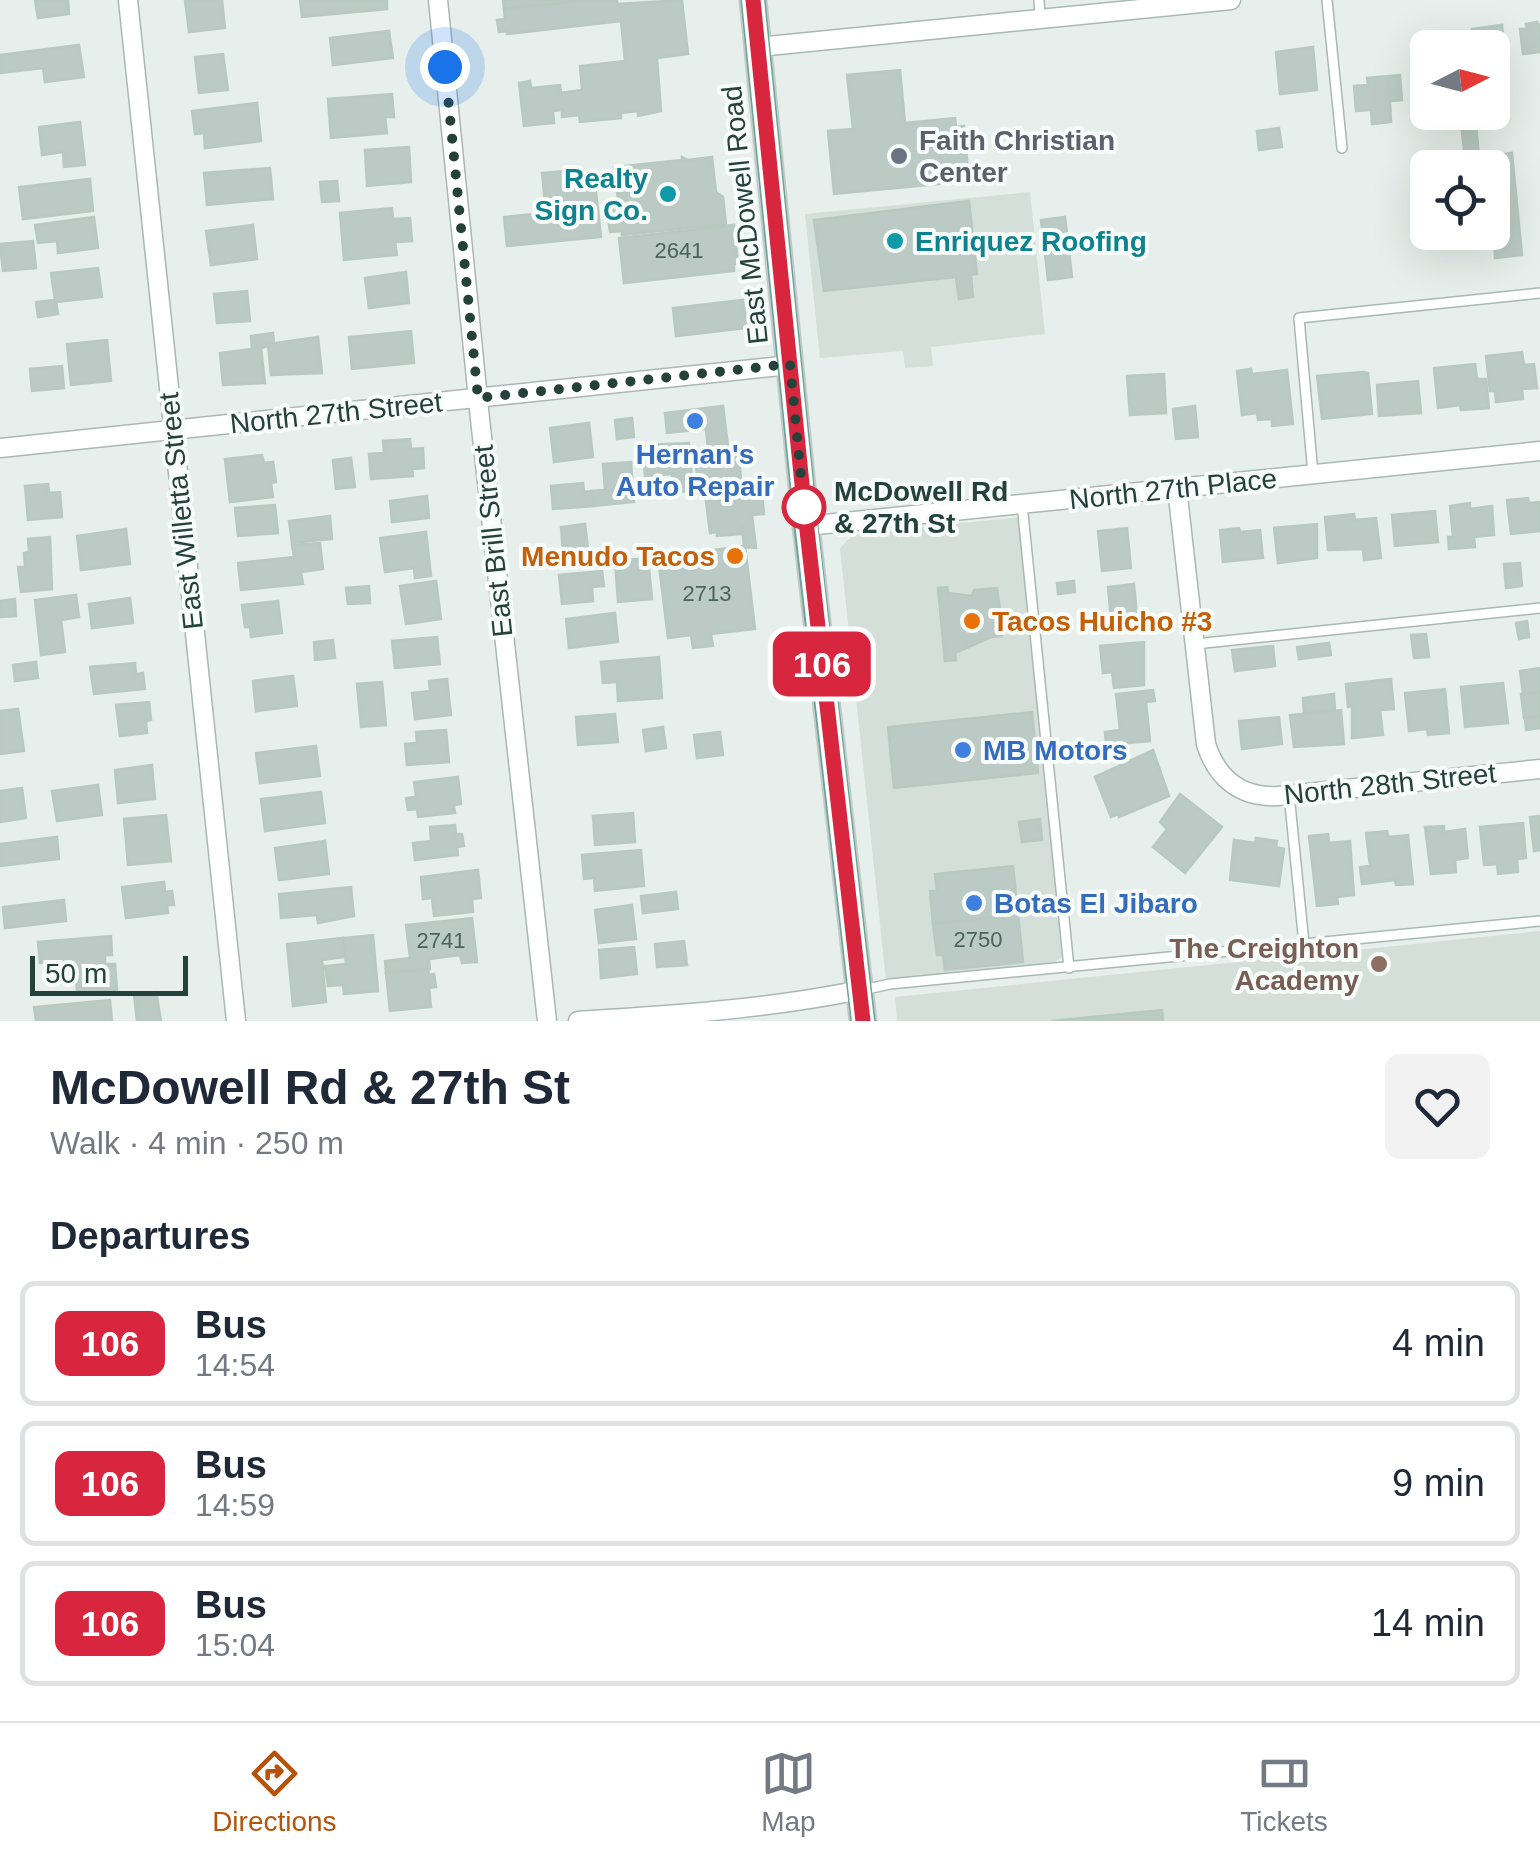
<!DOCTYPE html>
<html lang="en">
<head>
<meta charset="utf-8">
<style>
	body { margin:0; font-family:Helvetica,sans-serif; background:#f2f2f3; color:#1f2937; height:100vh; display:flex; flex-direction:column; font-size:38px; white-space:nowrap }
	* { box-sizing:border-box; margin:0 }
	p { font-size:32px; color:#747a83 }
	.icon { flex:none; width:55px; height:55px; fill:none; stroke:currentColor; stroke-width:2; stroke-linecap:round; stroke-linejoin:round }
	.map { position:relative; height:1021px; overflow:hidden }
	.panel { display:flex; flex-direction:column; background:#fff; flex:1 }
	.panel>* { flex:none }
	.badge { padding:0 20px; border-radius:15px; font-size:35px; line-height:65px }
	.needle { width:65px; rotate:84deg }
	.tools { position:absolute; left:1410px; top:30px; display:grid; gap:20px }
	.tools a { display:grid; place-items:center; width:100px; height:100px; border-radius:15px; background:#fff; box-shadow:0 10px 40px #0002; font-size:50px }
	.scale { position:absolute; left:30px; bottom:25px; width:158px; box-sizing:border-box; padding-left:10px; border:5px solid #24423a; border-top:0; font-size:28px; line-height:35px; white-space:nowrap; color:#24423a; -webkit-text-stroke:8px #f7fbf9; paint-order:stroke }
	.you { position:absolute; width:50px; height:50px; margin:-25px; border:8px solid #fff; border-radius:50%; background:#1a73e8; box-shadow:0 0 0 15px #1a73e833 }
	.map>.badge { position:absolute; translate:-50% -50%; box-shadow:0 0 0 5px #fff }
	h2 { padding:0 50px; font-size:38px; line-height:90px }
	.round { display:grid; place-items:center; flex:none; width:105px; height:105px; border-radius:15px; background:#f2f2f3 }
	.summary { display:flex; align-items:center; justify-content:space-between; height:170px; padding:0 50px }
	h1 { font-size:48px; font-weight:700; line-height:75px }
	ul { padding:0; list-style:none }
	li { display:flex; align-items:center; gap:30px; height:125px; margin:0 20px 15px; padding:0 30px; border:5px solid #e0e1e3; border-radius:15px }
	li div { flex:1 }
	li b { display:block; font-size:38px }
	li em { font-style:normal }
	li .badge { min-width:110px; font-weight:700; text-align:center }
	.dock { display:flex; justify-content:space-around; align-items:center; height:140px; border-top:2px solid #e0e1e3; background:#fff; font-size:28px; color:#747a83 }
	.dock a { display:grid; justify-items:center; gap:5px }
	.dock .selected { color:#b45309 }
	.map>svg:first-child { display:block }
	.built { fill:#d4dfda }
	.building { fill:#bbcac4; stroke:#b8c9c2; stroke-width:2.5 }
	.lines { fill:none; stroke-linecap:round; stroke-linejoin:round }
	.lane-casing { stroke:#a8b8b2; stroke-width:12 }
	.street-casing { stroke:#a8b8b2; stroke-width:21 }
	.primary-casing { stroke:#c2cac8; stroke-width:29 }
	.lane { stroke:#fff; stroke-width:9 }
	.street { stroke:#fff; stroke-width:18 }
	.primary { stroke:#6aa596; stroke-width:25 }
	.line-casing { stroke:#fff; stroke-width:22 }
	.line { stroke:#d7263d; stroke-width:15 }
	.walk { stroke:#24423a; stroke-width:10; stroke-dasharray:0 18 }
	.worship-dot { fill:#6b7280; stroke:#f7fbf9; stroke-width:4 }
	.culture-dot { fill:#0f9aa8; stroke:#f7fbf9; stroke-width:4 }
	.shop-dot { fill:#3f7fe0; stroke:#f7fbf9; stroke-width:4 }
	.stop-dot { fill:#fff; stroke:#d7263d; stroke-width:5 }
	.food-dot { fill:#e8710a; stroke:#f7fbf9; stroke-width:4 }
	.education-dot { fill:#8d6e63; stroke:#f7fbf9; stroke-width:4 }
	.labels { text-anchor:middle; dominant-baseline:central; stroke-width:8; stroke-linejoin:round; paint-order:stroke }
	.number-label { font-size:22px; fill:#4a645c }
	.worship-label { font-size:28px; font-weight:bold; fill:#5b616d; stroke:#f7fbf9; text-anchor:start }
	.culture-label { font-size:28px; font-weight:bold; fill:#0d838f; stroke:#f7fbf9; text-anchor:end }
	.street-label { font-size:28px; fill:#24423a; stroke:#f7fbf9 }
	.shop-label { font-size:28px; font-weight:bold; fill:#366cbe; stroke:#f7fbf9; text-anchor:start }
	.stop-label { font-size:28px; font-weight:bold; fill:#24423a; stroke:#f7fbf9; text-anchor:start }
	.food-label { font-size:28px; font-weight:bold; fill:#c56008; stroke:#f7fbf9; text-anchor:end }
	.education-label { font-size:28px; font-weight:bold; fill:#785e54; stroke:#f7fbf9; text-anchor:end }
</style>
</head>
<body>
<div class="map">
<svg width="1540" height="1021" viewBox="0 0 1540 1021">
	<rect width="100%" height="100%" fill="#e6efeb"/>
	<g class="built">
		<path d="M1030 192 1045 334 931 347 933 366 905 368 903 351 820 358 805 214Z"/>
		<path d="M1020 517 1066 953 1052 965 886 980 840 548 854 534Z"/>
		<path d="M1540 931V1021H897L895 997Z"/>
	</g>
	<g class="building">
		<path d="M35 0H68L69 14 38 18Z"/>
		<path d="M185 0H222L225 28 189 32Z"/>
		<path d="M300 0H387V9L302 17Z"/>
		<path d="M503 0H587L504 9Z"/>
		<path d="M587 0H617V4L682 0 688 54 657 58 661 111 638 116V111L621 113V118L580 122 579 115 562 117V110L553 111 554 123 524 126 519 83 530 81 531 88 560 85 561 93 582 90 580 66 625 61 621 21 507 34V31L499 32 497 20 505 19 504 9Z"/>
		<path d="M1537 22 1540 27V52L1523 54 1520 29H1527L1526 24Z"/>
		<path d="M1502 25 1507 74 1492 75V48H1474L1472 29Z"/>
		<path d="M389 31 393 58 333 65 330 38Z"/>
		<path d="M1443 41 1444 48H1428V76H1424L1420 45Z"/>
		<path d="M79 45 84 77 45 82 43 68 0 73V55Z"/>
		<path d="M1313 47 1317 90 1280 94 1276 52Z"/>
		<path d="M223 54 228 90 199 93 195 57Z"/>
		<path d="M900 70 905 123 955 118 956 127 964 126 969 181 834 194 828 131 853 129 847 75Z"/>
		<path d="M1400 75 1402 100 1390 101 1391 122 1372 124 1371 110 1356 111 1354 86 1368 85 1367 78Z"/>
		<path d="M392 94 394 117H385L387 133 331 138 328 99Z"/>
		<path d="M257 103 261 141 205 148 204 133 195 134 192 111Z"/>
		<path d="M1475 112 1480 168H1466L1460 114Z"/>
		<path d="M80 122 85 165 64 167 63 152 42 155 39 127Z"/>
		<path d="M1279 128 1282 147 1259 150 1257 131Z"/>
		<path d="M409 147 411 182 367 186 365 150Z"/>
		<path d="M1512 153 1522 255 1495 258 1492 168 1487 167 1498 165 1497 155Z"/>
		<path d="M682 157 688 160 712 157 716 192 723 197 726 224 622 235V231L610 232 606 201 618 200 614 167 682 160Z"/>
		<path d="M270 168 273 199 207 205 204 173Z"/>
		<path d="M583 169 584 184 595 183 601 237 507 246 504 217 546 213 542 173Z"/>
		<path d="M90 179 93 211 23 219 19 187Z"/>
		<path d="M337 181 339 201 322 202 320 182Z"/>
		<path d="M969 201 977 274 971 275 973 297 959 299 956 277 824 291 814 220Z"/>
		<path d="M392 208 393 219 410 218 412 241 395 242 397 255 344 260 340 213Z"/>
		<path d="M94 217 98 248 58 253 57 241 38 243 35 225Z"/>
		<path d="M1065 217 1072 277 1048 280 1041 220Z"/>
		<path d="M253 225 257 259 211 265 206 231Z"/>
		<path d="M734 225 738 263 734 264V271L624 283 619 238Z"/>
		<path d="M33 241 36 268 3 271 0 244Z"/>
		<path d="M98 268 102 297 56 302 58 314 38 317 36 302 55 300 51 273Z"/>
		<path d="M406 272 409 303 369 308 365 278Z"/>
		<path d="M247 291 250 321 217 323 214 294Z"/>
		<path d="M743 300 747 328 676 336 673 308Z"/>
		<path d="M411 331 414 363 352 369 349 337Z"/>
		<path d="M273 333 274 344 261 348 265 383 223 385 220 353 252 349 251 336Z"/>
		<path d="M318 337 322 373 271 375 268 344Z"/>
		<path d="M107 340 111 381 71 385 67 344Z"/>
		<path d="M1522 352 1524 365 1534 364 1537 388 1522 389 1523 399 1496 402 1495 391H1490L1486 356Z"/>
		<path d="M1475 364 1477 379H1486L1489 408 1461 410 1460 405 1438 408 1434 368Z"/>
		<path d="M62 366 64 388 32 391 30 369Z"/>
		<path d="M1251 369 1252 374 1287 370 1293 424 1272 426V419L1258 420 1257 413 1242 415 1237 371Z"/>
		<path d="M1363 372 1368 373 1372 414 1322 419 1317 376Z"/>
		<path d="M1164 374 1166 413 1130 415 1127 376Z"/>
		<path d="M1418 381 1421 413 1379 416 1377 385Z"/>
		<path d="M723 406 728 446 708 449 706 429 667 433 665 413Z"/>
		<path d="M1195 406 1198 437 1176 439 1173 409Z"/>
		<path d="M632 418 634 437 617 439 615 420Z"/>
		<path d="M589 423 593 457 554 462 550 428Z"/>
		<path d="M410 439 411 449 423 448 424 468 412 469 413 476 371 479 369 454 384 453 383 441Z"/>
		<path d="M689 443 693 491 673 492 672 474 645 476 643 445Z"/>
		<path d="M262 455 264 463 273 462 276 482 271 483 273 497 230 502 225 459Z"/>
		<path d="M739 457 742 491 708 494 706 478 697 479 696 463Z"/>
		<path d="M351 458 355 487 336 489 333 460Z"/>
		<path d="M631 462 634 502 594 506 592 491 605 490 603 464Z"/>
		<path d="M583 483 584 492 592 491 594 506 553 509 551 486Z"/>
		<path d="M48 484 49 493 60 492 62 517 28 520 25 486Z"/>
		<path d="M762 494 764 514 752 515 756 548 744 547 742 524 741 534 717 536V532L710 533 706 501 739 500V496Z"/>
		<path d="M427 496 429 518 392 522 390 501Z"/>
		<path d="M1528 498 1529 503 1540 502V531L1511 534 1507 500Z"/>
		<path d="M1470 503V509L1492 506 1494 535 1474 537 1475 547 1449 549 1448 537H1453L1450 506Z"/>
		<path d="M275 505 278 533 238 536 235 508Z"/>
		<path d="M1435 511 1438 542 1395 546 1392 515Z"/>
		<path d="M1354 514 1355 520 1376 518 1381 558 1364 560 1363 549 1328 550 1325 517Z"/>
		<path d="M330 516 332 539 292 543 289 521Z"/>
		<path d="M585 524 588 549 563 551 561 527Z"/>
		<path d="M1317 524V558L1278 563 1274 528Z"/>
		<path d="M1127 528 1131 568 1102 571 1098 531Z"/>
		<path d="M1239 528 1240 532 1260 530 1263 558 1223 562 1220 530Z"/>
		<path d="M126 529 130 564 81 570 77 536Z"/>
		<path d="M426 532 431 576 415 578 414 568 385 572 380 538Z"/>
		<path d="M50 537 52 589 21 592 18 567H25L24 553 29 552 28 539Z"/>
		<path d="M320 543 323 569 301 572 303 584 241 590 238 563 294 557 292 545Z"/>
		<path d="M745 546 755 629 711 634 713 646 693 648 691 635 668 638 658 557Z"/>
		<path d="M648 558 652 599 618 602 615 561Z"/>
		<path d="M1520 563 1522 586 1506 588 1504 564Z"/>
		<path d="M602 571 604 586 592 587 593 601 562 604 559 575Z"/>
		<path d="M436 581 441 619 406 624 400 586Z"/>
		<path d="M1074 581 1075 592 1058 594 1057 583Z"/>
		<path d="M1134 584 1138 626 1112 629 1108 587Z"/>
		<path d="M369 586 370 603 348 604 346 588Z"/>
		<path d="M947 587 948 593 972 596 974 590 997 588 1003 631 1002 636 991 637 955 653 956 660 945 661 938 588Z"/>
		<path d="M76 595 79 617 61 620 65 652 41 655 35 600Z"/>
		<path d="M130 598 133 623 92 628 89 604Z"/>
		<path d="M15 599 16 616 0 617V601Z"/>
		<path d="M278 601 282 633 251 637 250 627H245L242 605Z"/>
		<path d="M615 613 618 642 569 648 566 619Z"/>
		<path d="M1527 621 1529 637 1519 639 1516 623Z"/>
		<path d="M1426 634 1429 657 1414 658 1411 635Z"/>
		<path d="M437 637 440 664 395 668 392 641Z"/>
		<path d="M333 640 335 658 315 660 314 642Z"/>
		<path d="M1144 642V685L1114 688 1112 672 1103 673 1100 646Z"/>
		<path d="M1329 643 1331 655 1299 659 1297 647Z"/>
		<path d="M1273 646 1275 666 1235 671 1232 650Z"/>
		<path d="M659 657 662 698 618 701 617 682 603 683 601 662Z"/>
		<path d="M36 662 38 678 15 681 13 665Z"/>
		<path d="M135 663 136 674 143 673 145 689 94 694 90 667Z"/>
		<path d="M1540 668V692L1523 693 1520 671Z"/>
		<path d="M293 676 297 706 256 711 253 681Z"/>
		<path d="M447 679 451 715 415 719 412 693 430 691 429 681Z"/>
		<path d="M1391 679 1394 709 1380 710 1383 735 1352 738V706L1348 707 1346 684Z"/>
		<path d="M382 682 386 725 361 727 357 684Z"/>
		<path d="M1503 683 1508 723 1465 727 1461 687Z"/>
		<path d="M1445 689 1449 733 1428 735 1427 729 1409 731 1405 693Z"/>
		<path d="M1153 690 1155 701 1146 702 1150 741 1106 745 1105 732 1120 730 1116 694Z"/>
		<path d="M1540 692V716L1524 718 1521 694Z"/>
		<path d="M1334 694 1335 710 1304 713 1303 698Z"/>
		<path d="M149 702 151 720 146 721 147 733 120 736 116 705Z"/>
		<path d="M18 709 24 751 0 754V711Z"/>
		<path d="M1341 710 1344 744 1294 747 1290 715Z"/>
		<path d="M1032 712 1038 773 894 788 888 727Z"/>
		<path d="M615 714 618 742 578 745 576 717Z"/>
		<path d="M1540 716V728L1526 730 1525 718Z"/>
		<path d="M1279 717 1282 744 1242 749 1239 721Z"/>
		<path d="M663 727 666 748 646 751 643 730Z"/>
		<path d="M446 730 449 762 407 765 405 744 417 743 416 732Z"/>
		<path d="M720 732 723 755 697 758 694 735Z"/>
		<path d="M316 746 320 776 260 783 256 753Z"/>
		<path d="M1153 750 1169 796 1119 817 1118 814 1111 817 1095 777Z"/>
		<path d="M152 765 155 799 118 803 115 770Z"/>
		<path d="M458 777 461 804 454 805 455 813 418 817 417 809 408 810 406 798 416 797 414 782Z"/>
		<path d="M98 785 102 815 57 821 52 791Z"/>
		<path d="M22 788 26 818 0 822V791Z"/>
		<path d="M321 792 325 823 265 831 261 799Z"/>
		<path d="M1180 794 1222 827 1185 873 1153 847 1167 829 1160 822Z"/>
		<path d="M633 813 635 842 595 845 593 816Z"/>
		<path d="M166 815 171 861 128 865 124 819Z"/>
		<path d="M1540 816V850L1534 851 1530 817Z"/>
		<path d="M1040 819 1042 840 1022 842 1019 822Z"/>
		<path d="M1523 823 1526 858 1517 859 1518 872 1498 874 1497 864 1484 865 1480 827Z"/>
		<path d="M455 825 456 834H462L464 846 457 847 458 855 415 860 413 843 431 841 430 827Z"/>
		<path d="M1444 826V832L1465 829 1468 858 1455 860 1456 872 1431 874 1425 827Z"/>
		<path d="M1387 831 1388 837 1408 835 1413 884 1396 885 1395 880 1362 884 1360 867 1370 866 1366 833Z"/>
		<path d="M1328 834 1329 843 1350 841 1354 895 1337 897 1338 904 1317 906 1309 836Z"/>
		<path d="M57 837 59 859 0 866V844Z"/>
		<path d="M1256 838 1277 841 1276 847 1284 849 1279 886 1230 880 1234 840 1255 843Z"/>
		<path d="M325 841 329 874 279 880 275 848Z"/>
		<path d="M641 850 644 886 595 891 594 878 584 879 582 855Z"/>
		<path d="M1013 866 1018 914 933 924 930 891H937L935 874Z"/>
		<path d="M478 870 481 898 472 899 473 912 434 916 432 898 423 899 421 877Z"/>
		<path d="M164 882 165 892 172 891 174 905H167L168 913 126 918 122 887Z"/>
		<path d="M351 887 354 916 318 923 317 915 281 918 279 894Z"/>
		<path d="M676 892 678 909 643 913 641 896Z"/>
		<path d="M64 900 66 921 5 928 3 907Z"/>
		<path d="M632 905 636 939 599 943 595 910Z"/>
		<path d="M1018 914 1023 962 945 970 943 955H937L933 924Z"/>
		<path d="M472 918 477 962 462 963 460 955 429 959 430 969 386 973 385 961 410 958 406 925Z"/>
		<path d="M373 935 378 991 344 994 343 985 328 986 325 966 346 964 343 938Z"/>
		<path d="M111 936 112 955H105V964H115L117 990 77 993 76 976 65 977 64 961 40 963 38 942Z"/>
		<path d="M343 938 345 957 322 960 326 1002 293 1006 287 944Z"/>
		<path d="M684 941 687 965 657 967 655 944Z"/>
		<path d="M634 947 637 974 601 978 599 950Z"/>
		<path d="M428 969 429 975 434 974 436 987 429 988 431 1007 390 1011 386 973Z"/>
		<path d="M156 992 161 1021H137L134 994Z"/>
		<path d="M110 1000 112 1021H36L34 1007Z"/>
		<path d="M1162 1010 1163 1021H1051Z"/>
	</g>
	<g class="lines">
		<defs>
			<g id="lane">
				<path d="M1039 0 1040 18"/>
				<path d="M1327 0 1342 148"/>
				<path d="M1313 474 1299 318 1540 293"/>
				<path d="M1022 504 1069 968"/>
				<path d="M1195 644 1540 608"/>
				<path d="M1289 794 1304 944"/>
				<path d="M863 990 890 984 1540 921"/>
			</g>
			<g id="street">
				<path d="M128 0 236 1021"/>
				<path d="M438 0 480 419 547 1021"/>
				<path d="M758 47 1231 0"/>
				<path d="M0 448 790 365"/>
				<path d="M1177 488 1206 744C1217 779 1241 798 1278 796L1540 769"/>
				<path d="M806 526 1540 451"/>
				<path d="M578 1021C672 1015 768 1009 860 990"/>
			</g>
			<path id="primary" d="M753 0 806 526 863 1021"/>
		</defs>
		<use href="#lane" class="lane-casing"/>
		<use href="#street" class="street-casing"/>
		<use href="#primary" class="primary-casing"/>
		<use href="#lane" class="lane"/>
		<use href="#street" class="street"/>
		<use href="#primary" class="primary"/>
	</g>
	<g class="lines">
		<defs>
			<path id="line" d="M753 0 804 504 863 1021"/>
		</defs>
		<use href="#line" class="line-casing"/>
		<use href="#line" class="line"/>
		<path class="walk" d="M445 67 478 398 790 364 804 507"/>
	</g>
	<circle class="worship-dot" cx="899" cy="156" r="10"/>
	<g class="culture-dot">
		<circle cx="668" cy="194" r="10"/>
		<circle cx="895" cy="241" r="10"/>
	</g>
	<g class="shop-dot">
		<circle cx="695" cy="421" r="10"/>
		<circle cx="963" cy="750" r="10"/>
		<circle cx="974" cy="903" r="10"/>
	</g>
	<circle class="stop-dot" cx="804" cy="507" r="20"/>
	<g class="food-dot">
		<circle cx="735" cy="556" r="10"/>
		<circle cx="972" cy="621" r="10"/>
	</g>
	<circle class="education-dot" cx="1379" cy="964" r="10"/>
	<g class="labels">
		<g class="number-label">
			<text x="679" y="250">2641</text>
			<text x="707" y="593">2713</text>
			<text x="978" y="939">2750</text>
			<text x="441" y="940">2741</text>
		</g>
		<g class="worship-label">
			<text x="919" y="140">Faith Christian<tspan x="919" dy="32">Center</tspan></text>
		</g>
		<g class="culture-label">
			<text x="648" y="178">Realty<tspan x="648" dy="32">Sign Co.</tspan></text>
			<text x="915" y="241" text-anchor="start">Enriquez Roofing</text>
		</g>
		<g class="street-label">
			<text transform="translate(745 215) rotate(-96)">East McDowell Road</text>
			<text transform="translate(336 413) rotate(-6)">North 27th Street</text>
			<text transform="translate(1173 489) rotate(-6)">North 27th Place</text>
			<text transform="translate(181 511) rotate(-96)">East Willetta Street</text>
			<text transform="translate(493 541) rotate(-96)">East Brill Street</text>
			<text transform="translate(1390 784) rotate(-6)">North 28th Street</text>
		</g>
		<g class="shop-label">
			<text x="695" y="454" text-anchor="middle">Hernan's<tspan x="695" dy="32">Auto Repair</tspan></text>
			<text x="983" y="750">MB Motors</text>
			<text x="994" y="903">Botas El Jibaro</text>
		</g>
		<g class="stop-label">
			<text x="834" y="491">McDowell Rd<tspan x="834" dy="32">&amp; 27th St</tspan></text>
		</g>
		<g class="food-label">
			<text x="715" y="556">Menudo Tacos</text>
			<text x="992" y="621" text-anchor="start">Tacos Huicho #3</text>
		</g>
		<g class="education-label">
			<text x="1359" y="948">The Creighton<tspan x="1359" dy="32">Academy</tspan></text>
		</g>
	</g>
</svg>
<div class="tools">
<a><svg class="needle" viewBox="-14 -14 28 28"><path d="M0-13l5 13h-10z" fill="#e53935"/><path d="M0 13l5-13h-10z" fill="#747a83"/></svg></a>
<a><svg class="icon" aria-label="locate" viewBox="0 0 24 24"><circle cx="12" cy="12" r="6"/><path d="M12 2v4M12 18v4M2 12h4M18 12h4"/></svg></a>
</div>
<div class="scale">50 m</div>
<div class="you" style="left:445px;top:67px"></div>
<b class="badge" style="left:822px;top:664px;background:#d7263d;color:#fff">106</b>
</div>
<section class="panel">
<div class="summary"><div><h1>McDowell Rd &amp; 27th St</h1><p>Walk · 4 min · 250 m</p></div><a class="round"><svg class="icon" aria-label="heart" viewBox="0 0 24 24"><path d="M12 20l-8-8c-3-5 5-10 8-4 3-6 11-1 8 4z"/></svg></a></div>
<h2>Departures</h2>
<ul>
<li><span class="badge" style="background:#d7263d;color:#fff">106</span><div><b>Bus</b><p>14:54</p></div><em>4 min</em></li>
<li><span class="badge" style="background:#d7263d;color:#fff">106</span><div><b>Bus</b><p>14:59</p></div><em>9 min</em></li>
<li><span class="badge" style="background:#d7263d;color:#fff">106</span><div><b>Bus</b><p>15:04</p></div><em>14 min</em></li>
</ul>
</section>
<nav class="dock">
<a class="selected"><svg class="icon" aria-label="directions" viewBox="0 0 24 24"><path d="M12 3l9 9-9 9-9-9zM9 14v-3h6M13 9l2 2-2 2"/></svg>Directions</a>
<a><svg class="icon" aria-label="map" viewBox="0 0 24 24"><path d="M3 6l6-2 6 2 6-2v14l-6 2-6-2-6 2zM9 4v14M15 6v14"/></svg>Map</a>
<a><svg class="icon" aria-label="tickets" viewBox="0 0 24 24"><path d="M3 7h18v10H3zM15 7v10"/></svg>Tickets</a>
</nav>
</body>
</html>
